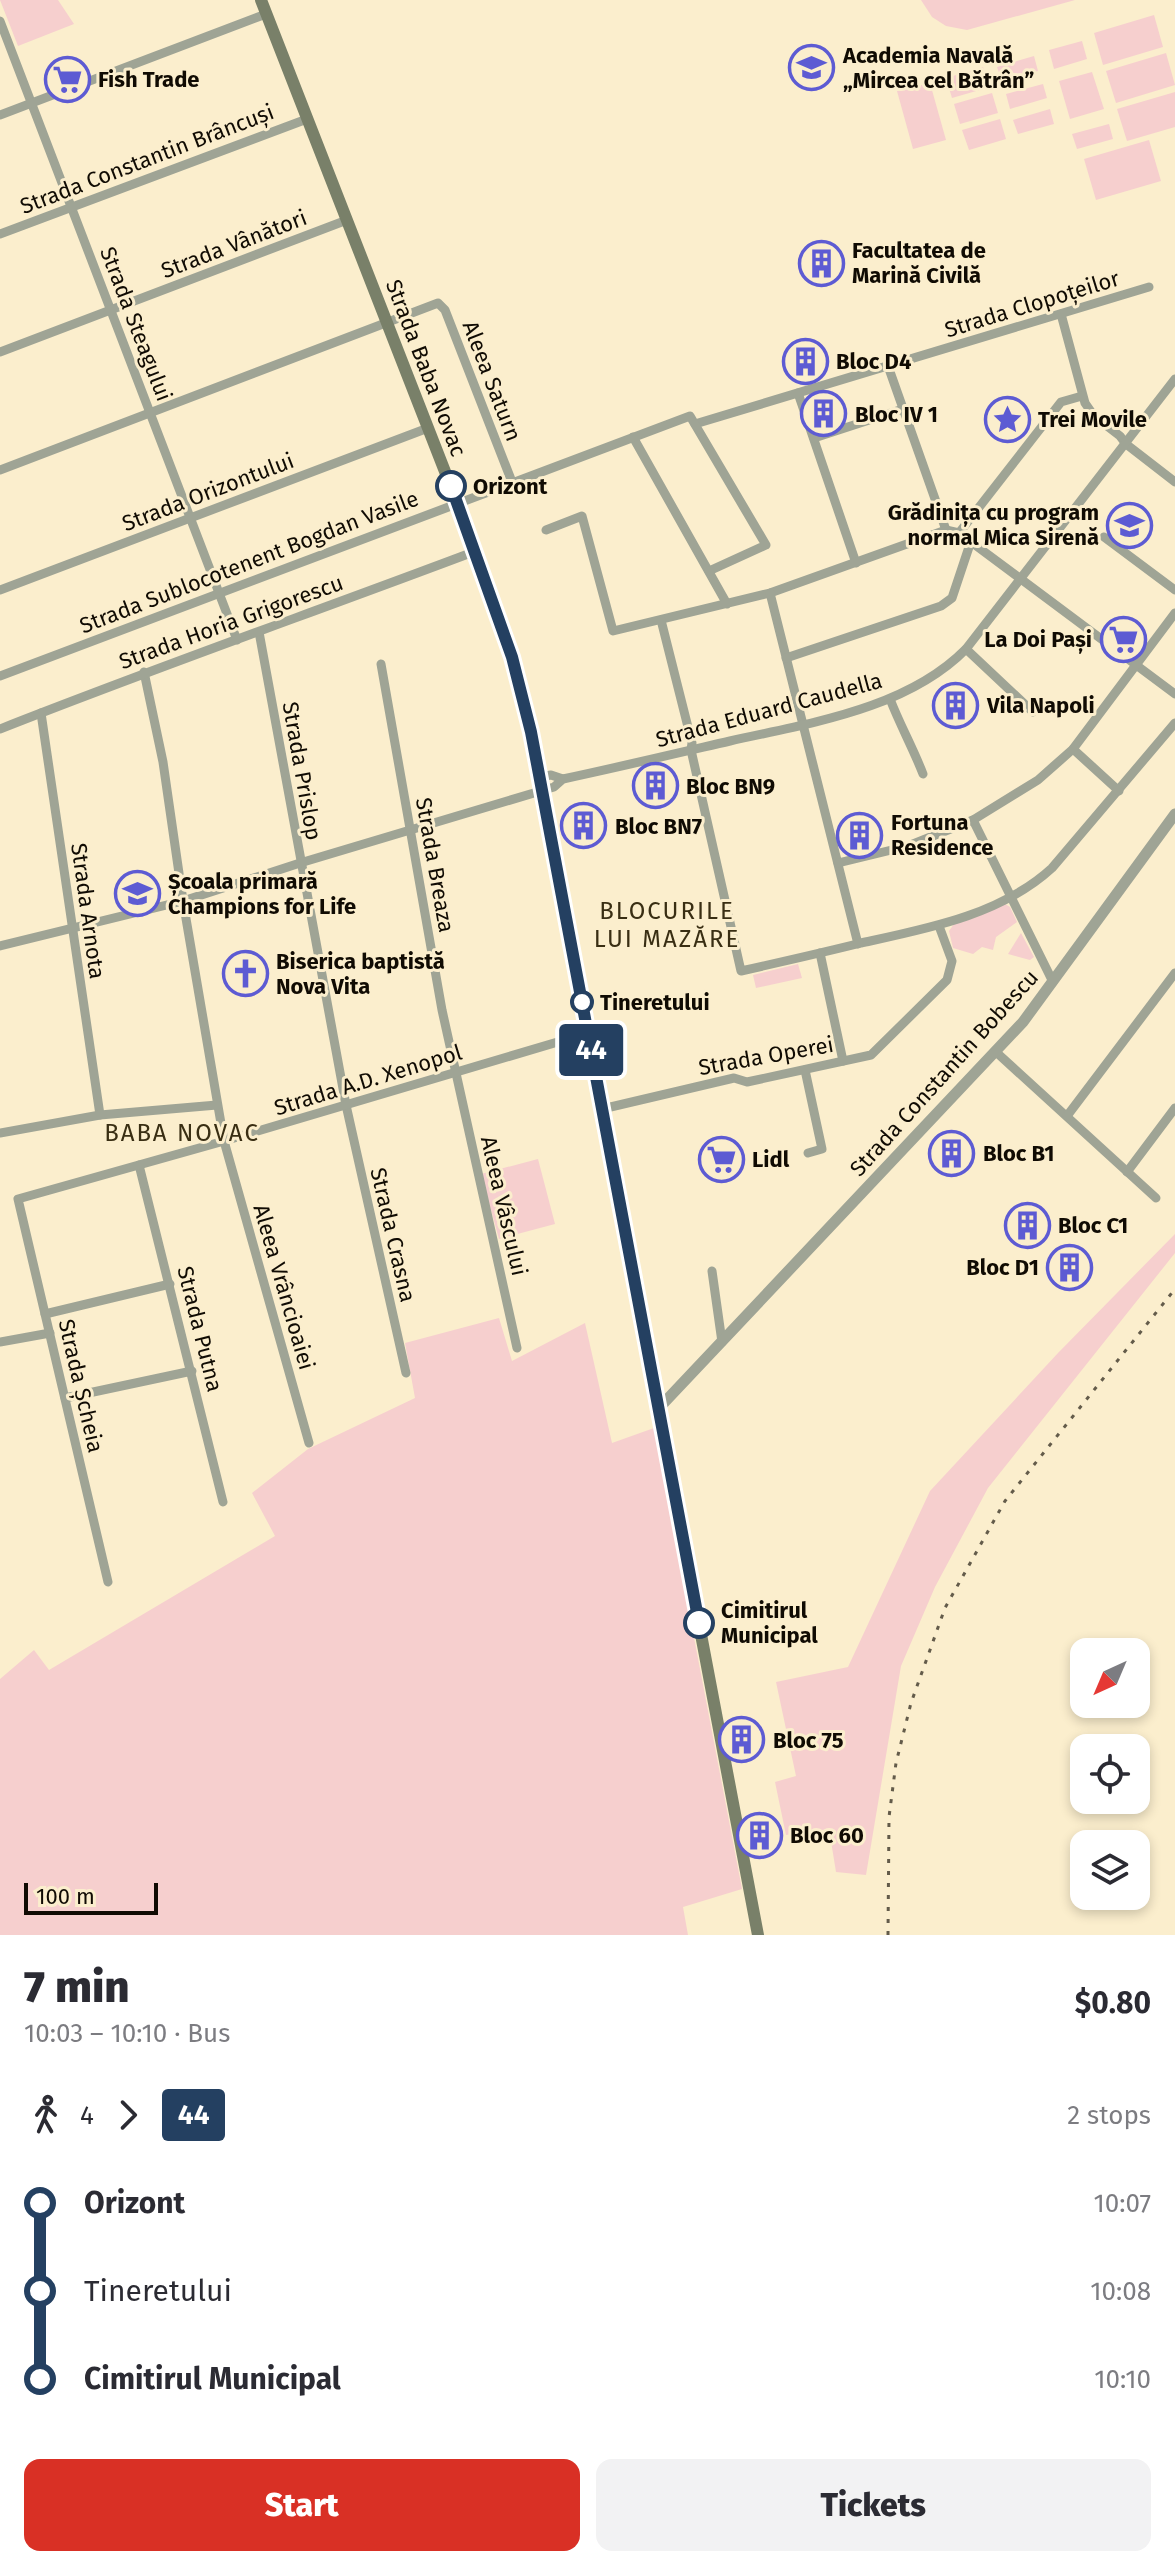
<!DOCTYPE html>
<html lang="en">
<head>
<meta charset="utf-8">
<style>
	body { margin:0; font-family:"Fira Sans",sans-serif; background:#f2f2f3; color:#2b2b33; height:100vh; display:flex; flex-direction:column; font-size:30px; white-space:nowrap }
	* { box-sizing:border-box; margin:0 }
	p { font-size:26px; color:#7c7c81 }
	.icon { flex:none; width:44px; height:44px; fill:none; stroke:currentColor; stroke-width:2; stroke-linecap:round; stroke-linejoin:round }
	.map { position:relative; height:1935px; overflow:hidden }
	.sheet { display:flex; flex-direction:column; background:#fff; flex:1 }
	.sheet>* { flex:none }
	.badge { padding:0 16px; border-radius:6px; font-size:28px; line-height:52px }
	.needle { width:52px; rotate:224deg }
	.fabs { position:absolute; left:1070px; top:1638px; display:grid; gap:16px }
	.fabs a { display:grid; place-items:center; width:80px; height:80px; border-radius:16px; background:#fff; box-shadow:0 4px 12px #0003; font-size:40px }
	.scale { position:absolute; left:24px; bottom:20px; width:134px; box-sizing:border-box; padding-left:8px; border:4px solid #100b03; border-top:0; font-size:22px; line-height:28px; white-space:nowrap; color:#100b03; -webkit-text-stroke:6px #fbeecd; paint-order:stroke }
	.map>.badge { position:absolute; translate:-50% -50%; box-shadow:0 0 0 4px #fff }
	.legs { display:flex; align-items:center; gap:12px; height:88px; padding:0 24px; font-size:26px }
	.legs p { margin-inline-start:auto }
	.summary { display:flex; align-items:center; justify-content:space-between; height:136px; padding:0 24px }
	h1 { font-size:44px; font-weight:800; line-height:60px }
	.primary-button { display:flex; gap:16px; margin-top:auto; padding:16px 24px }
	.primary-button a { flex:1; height:92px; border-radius:16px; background:#d93025; color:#fff; font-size:32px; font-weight:800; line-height:92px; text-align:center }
	.primary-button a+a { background:#f2f2f3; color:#2b2b33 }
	ul { padding:0 24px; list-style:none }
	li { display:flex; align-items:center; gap:28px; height:88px; font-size:30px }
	li i { display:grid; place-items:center; width:12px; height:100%; margin:0 10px; background:currentColor }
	li i::after { content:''; width:20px; height:20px; margin:-10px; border:6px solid; border-radius:50%; background:#fff }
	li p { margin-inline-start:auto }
	li:first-child i { background:linear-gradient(#0000 50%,currentColor 0) }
	li:last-child i { background:linear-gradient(currentColor 50%,#0000 0) }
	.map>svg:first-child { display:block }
	.green { fill:#f6cfce }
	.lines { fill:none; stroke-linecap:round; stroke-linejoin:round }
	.minor { stroke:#9fa495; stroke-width:9 }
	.tertiary { stroke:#9fa495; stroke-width:11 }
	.secondary { stroke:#798069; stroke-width:12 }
	.rail { stroke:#635b4a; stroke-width:3; stroke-dasharray:4 8; stroke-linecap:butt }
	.line-1-casing { stroke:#fff; stroke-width:18 }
	.line-1 { stroke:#244061; stroke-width:12 }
	.stop-1-dot { fill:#fff; stroke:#244061; stroke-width:4 }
	.labels { text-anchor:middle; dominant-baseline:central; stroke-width:6; stroke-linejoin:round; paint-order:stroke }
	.poi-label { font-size:22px; font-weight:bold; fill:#100b03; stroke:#fbeecd; text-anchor:start }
	.street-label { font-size:22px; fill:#100b03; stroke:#fbeecd }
	.stop-label { font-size:22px; font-weight:bold; fill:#100b03; stroke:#fbeecd; text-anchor:start }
	.neighbourhood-label { font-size:24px; letter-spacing:2px; fill:#392e13; stroke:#fbeecd }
</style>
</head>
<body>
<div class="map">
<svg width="1175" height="1935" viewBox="0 0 1175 1935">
	<rect width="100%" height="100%" fill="#fbeecd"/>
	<g class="green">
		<path d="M0 0H58L74 24 18 46Z"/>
		<path d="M921 0H1075L967 30 946 26 932 17Z"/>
		<path d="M1154 15 1163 47 1103 65 1094 33Z"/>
		<path d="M1082 41 1087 59 1054 69 1049 50Z"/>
		<path d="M1166 53 1175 85 1116 103 1106 71Z"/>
		<path d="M1034 56 1038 71 1002 81 997 67Z"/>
		<path d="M983 67 990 87 952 98 946 78Z"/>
		<path d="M1092 72 1104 109 1070 119 1059 81Z"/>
		<path d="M930 83 946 140 913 149 897 91Z"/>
		<path d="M1043 84 1047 98 1010 109 1006 94Z"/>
		<path d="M1175 92V127L1127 141 1117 109Z"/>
		<path d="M992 93 998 113 960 124 954 104Z"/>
		<path d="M1050 109 1054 124 1018 134 1013 120Z"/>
		<path d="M1000 119 1006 139 969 150 962 130Z"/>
		<path d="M1109 124 1113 139 1077 149 1072 134Z"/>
		<path d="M1149 140 1161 181 1096 200 1084 159Z"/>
		<path d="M1005 904 1010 907 1017 922 996 937 993 950 982 947 973 954 953 948 949 931 954 924Z"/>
		<path d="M1021 933 1034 957 1030 960 1008 954Z"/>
		<path d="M798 964 802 978 756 988 753 975Z"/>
		<path d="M538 1159 555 1224 499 1239 481 1174Z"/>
		<path d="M1175 1234V1253L988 1488 935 1587 901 1666 866 1875 836 1872 829 1829 786 1835 775 1782 796 1776 776 1682 848 1667 930 1491 1058 1353Z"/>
		<path d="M499 1318 512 1361 585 1323 612 1443 654 1428 742 1889 683 1907 688 1935H0V1679L34 1650 49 1670 275 1536 252 1493 308 1449 415 1398 405 1343Z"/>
	</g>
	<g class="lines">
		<g class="minor">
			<path d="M0 21 237 640"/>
			<path d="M0 115 266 14"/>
			<path d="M0 234 307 119"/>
			<path d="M1061 314 1085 403 1094 416 1120 436 1126 444 1175 482"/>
			<path d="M0 352 347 220"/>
			<path d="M888 366 946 530"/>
			<path d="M798 393 856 563"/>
			<path d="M695 424 1149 287"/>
			<path d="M633 437 727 604"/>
			<path d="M814 438 903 409"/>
			<path d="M0 470 438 303 445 310 512 482"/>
			<path d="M546 530 582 516 613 631 770 593 946 530 959 533 1061 402 1082 396"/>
			<path d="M959 533 1175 694"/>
			<path d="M1104 537 1175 590"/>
			<path d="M0 590 428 428"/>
			<path d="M770 593 858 944"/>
			<path d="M661 620 692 743 691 750 741 971C781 962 821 953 861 943 926 929 1001 915 1052 868L1175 723"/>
			<path d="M259 632 346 1105 406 1373"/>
			<path d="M966 649 1033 712"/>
			<path d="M786 658 941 606 952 598 971 541"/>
			<path d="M381 664 442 1010 517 1348"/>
			<path d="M144 672 163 762 183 901 224 1141 309 1443"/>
			<path d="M0 676 690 416 766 545 709 571"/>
			<path d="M890 699C900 725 913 748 923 774"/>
			<path d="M41 713 100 1115"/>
			<path d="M0 729C157 667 317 611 476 551"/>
			<path d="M1073 749 1119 791"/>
			<path d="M540 777 551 775 563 779"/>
			<path d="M973 820 1053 982"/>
			<path d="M838 863 908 846 973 820 1038 780 1073 749 1175 613"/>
			<path d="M0 946 183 901 300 863 554 787 563 779C619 767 674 754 730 741 810 723 907 709 966 649L1175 379"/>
			<path d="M820 953 843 1061"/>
			<path d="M996 1052 1156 1198"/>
			<path d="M805 1070 822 1149 808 1153"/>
			<path d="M602 1109 734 1078 747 1082 871 1055 947 980 952 961 939 926"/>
			<path d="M1067 1116 1175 973"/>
			<path d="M0 1133 100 1115 217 1105"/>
			<path d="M139 1165 223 1502"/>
			<path d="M1127 1172 1175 1108"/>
			<path d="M712 1271 722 1342"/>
			<path d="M45 1314 170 1284"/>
			<path d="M0 1342 50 1333"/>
			<path d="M65 1398 192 1371"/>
			<path d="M108 1582 18 1199 224 1141 588 1033"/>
		</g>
		<path class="tertiary" d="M659 1408 1023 1022 1175 814"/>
		<path class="secondary" d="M261 0 476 551 512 657 524 701 758 1935"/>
		<path class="rail" d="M888 1935 889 1817 896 1763 911 1703 945 1608 1005 1501 1175 1289"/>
	</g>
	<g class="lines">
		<defs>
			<path id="line-1" d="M451 486 512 657 531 732 699 1623"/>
		</defs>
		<use href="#line-1" class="line-1-casing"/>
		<use href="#line-1" class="line-1"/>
	</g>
	<defs>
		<symbol id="university-ring" viewBox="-11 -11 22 22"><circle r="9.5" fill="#fbeecd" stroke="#5d5bd3" stroke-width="1.5"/><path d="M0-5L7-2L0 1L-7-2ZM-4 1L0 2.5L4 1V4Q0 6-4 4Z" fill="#5d5bd3"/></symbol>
		<symbol id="supermarket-ring" viewBox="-11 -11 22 22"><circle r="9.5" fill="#fbeecd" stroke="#5d5bd3" stroke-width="1.5"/><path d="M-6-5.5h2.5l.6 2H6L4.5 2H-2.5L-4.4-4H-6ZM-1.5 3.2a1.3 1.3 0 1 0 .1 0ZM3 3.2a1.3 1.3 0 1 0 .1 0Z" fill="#5d5bd3"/></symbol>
		<symbol id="building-ring" viewBox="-11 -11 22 22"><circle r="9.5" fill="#fbeecd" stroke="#5d5bd3" stroke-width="1.5"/><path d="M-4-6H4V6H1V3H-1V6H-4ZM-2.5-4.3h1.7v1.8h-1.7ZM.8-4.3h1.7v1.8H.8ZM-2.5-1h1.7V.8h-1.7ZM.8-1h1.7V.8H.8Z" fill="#5d5bd3"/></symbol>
		<symbol id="sight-ring" viewBox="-11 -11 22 22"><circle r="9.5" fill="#fbeecd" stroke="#5d5bd3" stroke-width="1.5"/><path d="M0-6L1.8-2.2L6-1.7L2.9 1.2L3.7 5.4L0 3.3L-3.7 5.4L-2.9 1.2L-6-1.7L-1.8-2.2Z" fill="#5d5bd3"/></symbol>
		<symbol id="school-ring" viewBox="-11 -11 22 22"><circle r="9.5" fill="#fbeecd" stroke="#5d5bd3" stroke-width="1.5"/><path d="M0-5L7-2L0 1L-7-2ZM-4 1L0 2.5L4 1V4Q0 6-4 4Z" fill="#5d5bd3"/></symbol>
		<symbol id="church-ring" viewBox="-11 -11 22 22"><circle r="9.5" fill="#fbeecd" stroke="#5d5bd3" stroke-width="1.5"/><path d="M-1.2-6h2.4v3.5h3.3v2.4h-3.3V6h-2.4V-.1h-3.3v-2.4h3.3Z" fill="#5d5bd3"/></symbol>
	</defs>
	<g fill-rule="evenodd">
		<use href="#university-ring" x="786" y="42" width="51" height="51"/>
		<use href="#supermarket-ring" x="42" y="54" width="51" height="51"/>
		<use href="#building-ring" x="796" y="238" width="51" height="51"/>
		<use href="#building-ring" x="780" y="336" width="51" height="51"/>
		<use href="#building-ring" x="798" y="388" width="51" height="51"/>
		<use href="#sight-ring" x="982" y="394" width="51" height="51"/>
		<use href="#school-ring" x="1104" y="500" width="51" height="51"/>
		<use href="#supermarket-ring" x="1098" y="614" width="51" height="51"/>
		<use href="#building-ring" x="930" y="680" width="51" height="51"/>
		<use href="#building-ring" x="630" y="760" width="51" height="51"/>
		<use href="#building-ring" x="558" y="800" width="51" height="51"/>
		<use href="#building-ring" x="834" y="810" width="51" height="51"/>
		<use href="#school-ring" x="112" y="868" width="51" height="51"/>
		<use href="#church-ring" x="220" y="948" width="51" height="51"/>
		<use href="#building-ring" x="926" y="1128" width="51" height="51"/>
		<use href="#supermarket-ring" x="696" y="1134" width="51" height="51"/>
		<use href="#building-ring" x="1002" y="1200" width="51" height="51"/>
		<use href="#building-ring" x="1044" y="1242" width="51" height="51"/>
		<use href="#building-ring" x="716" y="1714" width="51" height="51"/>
		<use href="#building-ring" x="734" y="1810" width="51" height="51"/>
	</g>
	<g class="stop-1-dot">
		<circle cx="451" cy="486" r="14"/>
		<circle cx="582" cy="1002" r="10"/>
		<circle cx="699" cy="1623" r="14"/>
	</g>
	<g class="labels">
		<g class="poi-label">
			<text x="843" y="55">Academia Navală<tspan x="843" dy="25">„Mircea cel Bătrân”</tspan></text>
			<text x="98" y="79">Fish Trade</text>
			<text x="852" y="250">Facultatea de<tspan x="852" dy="25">Marină Civilă</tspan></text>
			<text x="836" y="361">Bloc D4</text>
			<text x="855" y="414">Bloc IV 1</text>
			<text x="1038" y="419">Trei Movile</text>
			<text x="1099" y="512" text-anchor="end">Grădinița cu program<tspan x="1099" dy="25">normal Mica Sirenă</tspan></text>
			<text x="1092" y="639" text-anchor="end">La Doi Pași</text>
			<text x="987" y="705">Vila Napoli</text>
			<text x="686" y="786">Bloc BN9</text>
			<text x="891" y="822">Fortuna<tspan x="891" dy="25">Residence</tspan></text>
			<text x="615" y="826">Bloc BN7</text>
			<text x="168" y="881">Școala primară<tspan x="168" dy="25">Champions for Life</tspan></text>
			<text x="276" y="961">Biserica baptistă<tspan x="276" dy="25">Nova Vita</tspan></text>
			<text x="983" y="1153">Bloc B1</text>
			<text x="752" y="1159">Lidl</text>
			<text x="1058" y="1225">Bloc C1</text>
			<text x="1039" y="1267" text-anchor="end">Bloc D1</text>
			<text x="773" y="1740">Bloc 75</text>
			<text x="790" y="1835">Bloc 60</text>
		</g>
		<g class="street-label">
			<text transform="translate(147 159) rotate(-21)">Strada Constantin Brâncuși</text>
			<text transform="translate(234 244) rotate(-21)">Strada Vânători</text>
			<text transform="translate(1032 304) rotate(-17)">Strada Clopoțeilor</text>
			<text transform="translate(136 324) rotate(69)">Strada Steagului</text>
			<text transform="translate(426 368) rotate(69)">Strada Baba Novac</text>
			<text transform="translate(492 381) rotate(69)">Aleea Saturn</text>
			<text transform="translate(208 492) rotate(-21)">Strada Orizontului</text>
			<text transform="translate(249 562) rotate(-21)">Strada Sublocotenent Bogdan Vasile</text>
			<text transform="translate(231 622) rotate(-20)">Strada Horia Grigorescu</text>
			<text transform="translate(769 710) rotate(-15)">Strada Eduard Caudella</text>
			<text transform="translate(302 771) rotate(80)">Strada Prislop</text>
			<text transform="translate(435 865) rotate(80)">Strada Breaza</text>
			<text transform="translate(88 911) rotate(82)">Strada Arnota</text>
			<text transform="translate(766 1056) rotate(-10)">Strada Operei</text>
			<text transform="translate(944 1073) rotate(-48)">Strada Constantin Bobescu</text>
			<text transform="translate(368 1080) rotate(-17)">Strada A.D. Xenopol</text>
			<text transform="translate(504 1206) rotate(77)">Aleea Vâscului</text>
			<text transform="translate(393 1235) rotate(77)">Strada Crasna</text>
			<text transform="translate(284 1287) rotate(74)">Aleea Vrâncioaiei</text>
			<text transform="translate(200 1329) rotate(76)">Strada Putna</text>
			<text transform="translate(81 1386) rotate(77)">Strada Șcheia</text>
		</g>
		<g class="stop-label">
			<text x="473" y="486">Orizont</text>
			<text x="600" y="1002">Tineretului</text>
			<text x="721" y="1610">Cimitirul<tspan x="721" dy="25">Municipal</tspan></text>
		</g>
		<g class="neighbourhood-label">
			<text x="667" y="911">BLOCURILE<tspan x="667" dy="28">LUI MAZĂRE</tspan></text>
			<text x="182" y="1133">BABA NOVAC</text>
		</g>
	</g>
</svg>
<div class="fabs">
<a><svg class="needle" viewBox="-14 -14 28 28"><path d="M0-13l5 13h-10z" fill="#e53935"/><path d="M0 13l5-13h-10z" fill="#7c7c81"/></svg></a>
<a><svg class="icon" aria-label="locate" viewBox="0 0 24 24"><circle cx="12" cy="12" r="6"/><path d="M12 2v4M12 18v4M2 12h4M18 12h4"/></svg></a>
<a><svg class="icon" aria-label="layers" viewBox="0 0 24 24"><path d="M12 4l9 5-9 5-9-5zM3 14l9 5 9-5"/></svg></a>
</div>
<div class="scale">100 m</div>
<b class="badge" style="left:591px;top:1050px;background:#244061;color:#fff">44</b>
</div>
<section class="sheet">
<div class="summary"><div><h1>7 min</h1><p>10:03 – 10:10 · Bus</p></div><b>$0.80</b></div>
<div class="legs"><svg class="icon" aria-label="walk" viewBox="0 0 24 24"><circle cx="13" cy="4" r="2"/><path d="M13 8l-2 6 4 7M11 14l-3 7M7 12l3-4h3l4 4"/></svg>4<svg class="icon" aria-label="forward" viewBox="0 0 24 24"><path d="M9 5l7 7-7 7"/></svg><b class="badge" style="background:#244061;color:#fff">44</b><p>2 stops</p></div>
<ul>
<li><i style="color:#244061"></i><b>Orizont</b><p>10:07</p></li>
<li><i style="color:#244061"></i><span>Tineretului</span><p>10:08</p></li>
<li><i style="color:#244061"></i><b>Cimitirul Municipal</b><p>10:10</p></li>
</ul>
<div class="primary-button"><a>Start</a><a>Tickets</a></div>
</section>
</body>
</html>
